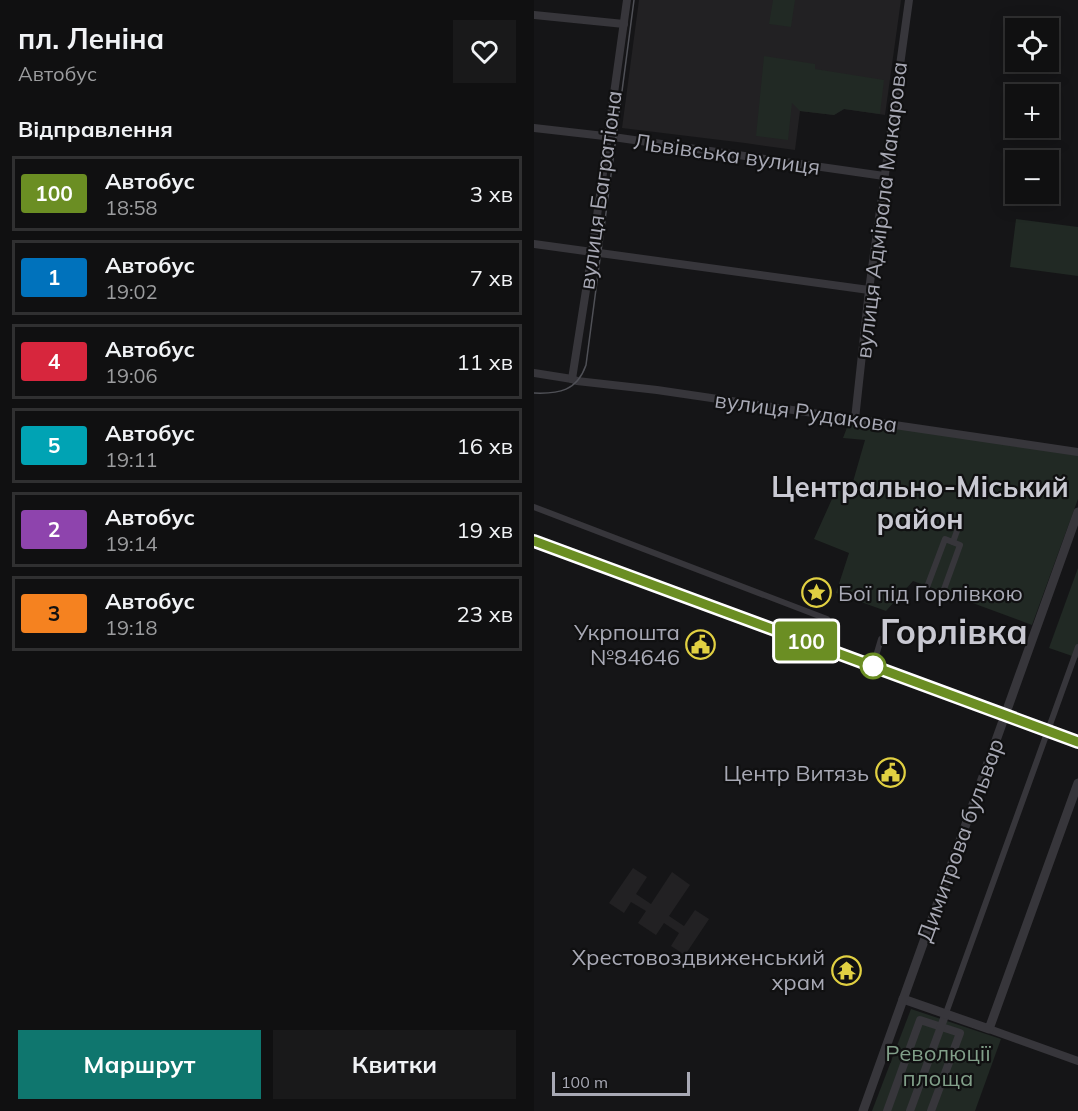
<!DOCTYPE html>
<html lang="uk">
<head>
<meta charset="utf-8">
<style>
	body { margin:0; font-family:Mulish,sans-serif; background:#19191a; color:#f1f3f6; height:100vh; display:flex; flex-direction:column; font-size:22px; white-space:nowrap }
	* { box-sizing:border-box; margin:0 }
	p { font-size:20px; color:#9c9d9f }
	.icon { flex:none; width:33px; height:33px; fill:none; stroke:currentColor; stroke-width:2; stroke-linecap:round; stroke-linejoin:round }
	.map { position:relative; flex:1; overflow:hidden }
	.drawer { display:flex; flex-direction:column; background:#101011; width:534px }
	.drawer>* { flex:none }
	.badge { padding:0 12px; border-radius:4px; font-size:21px; line-height:39px }
	.tools { position:absolute; left:471px; top:18px; display:grid; gap:12px }
	.tools a { display:grid; place-items:center; width:54px; height:54px; border-radius:0px; background:#101011; box-shadow:0 3px 15px #0003,0 0 0 2px #303031; font-size:30px }
	.scale { position:absolute; left:18px; bottom:15px; width:138px; box-sizing:border-box; padding-left:6px; border:3px solid #a8a9b5; border-top:0; font-size:16px; line-height:21px; white-space:nowrap; color:#a8a9b5; -webkit-text-stroke:4px #101011; paint-order:stroke }
	.map>.badge { position:absolute; translate:-50% -50%; box-shadow:0 0 0 3px #fff }
	h2 { padding:0 18px; font-size:22px; line-height:54px }
	.round { display:grid; place-items:center; flex:none; width:63px; height:63px; border-radius:0px; background:#19191a }
	.summary { display:flex; align-items:center; justify-content:space-between; height:102px; padding:0 18px }
	h1 { font-size:28px; font-weight:700; line-height:45px }
	.cta { display:flex; gap:12px; margin-top:auto; padding:12px 18px }
	.cta a { flex:1; height:69px; border-radius:0px; background:#0f766e; color:#fff; font-size:24px; font-weight:700; line-height:69px; text-align:center }
	.cta a+a { background:#19191a; color:#f1f3f6 }
	ul { padding:0; list-style:none }
	li { display:flex; align-items:center; gap:18px; height:75px; margin:0 12px 9px; padding:0 6px; border:3px solid #303031; border-radius:0px }
	li div { flex:1 }
	li b { display:block; font-size:22px }
	li em { font-style:normal }
	li .badge { min-width:66px; font-weight:700; text-align:center }
	main { display:flex; flex:1; min-height:0 }
	.map>svg:first-child { display:block }
	.built { fill:#222123 }
	.green { fill:#212924 }
	.lines { fill:none; stroke-linecap:round; stroke-linejoin:round }
	.pedestrian { stroke:#37363b; stroke-width:6 }
	.minor { stroke:#37363b; stroke-width:8 }
	.tertiary { stroke:#37363b; stroke-width:9 }
	.secondary { stroke:#44454b; stroke-width:10 }
	.tram { stroke:#4f5056; stroke-width:1.5 }
	.line-casing { stroke:#fff; stroke-width:14 }
	.line { stroke:#6b8e23; stroke-width:9 }
	.stop-dot { fill:#fff; stroke:#6b8e23; stroke-width:3 }
	.labels { text-anchor:middle; dominant-baseline:central; stroke-width:4.5; stroke-linejoin:round; paint-order:stroke }
	.street-label { font-size:22px; fill:#a8a9b5; stroke:#101011 }
	.poi-label { font-size:22px; fill:#a8a9b5; stroke:#101011; text-anchor:end }
	.park-label { font-size:22px; fill:#819f89; stroke:#101011 }
	.district-label { font-size:28px; font-weight:bold; fill:#c9c9d2; stroke:#101011 }
	.town-label { font-size:34px; font-weight:bold; fill:#c9c9d2; stroke:#101011 }
</style>
</head>
<body>
<main>
<section class="drawer">
<div class="summary"><div><h1>пл. Леніна</h1><p>Автобус</p></div><a class="round"><svg class="icon" aria-label="heart" viewBox="0 0 24 24"><path d="M12 20l-8-8c-3-5 5-10 8-4 3-6 11-1 8 4z"/></svg></a></div>
<h2>Відправлення</h2>
<ul>
<li><span class="badge" style="background:#6b8e23;color:#fff">100</span><div><b>Автобус</b><p>18:58</p></div><em>3 хв</em></li>
<li><span class="badge" style="background:#0072bc;color:#fff">1</span><div><b>Автобус</b><p>19:02</p></div><em>7 хв</em></li>
<li><span class="badge" style="background:#d7263d;color:#fff">4</span><div><b>Автобус</b><p>19:06</p></div><em>11 хв</em></li>
<li><span class="badge" style="background:#00a3b4;color:#fff">5</span><div><b>Автобус</b><p>19:11</p></div><em>16 хв</em></li>
<li><span class="badge" style="background:#8e44ad;color:#fff">2</span><div><b>Автобус</b><p>19:14</p></div><em>19 хв</em></li>
<li><span class="badge" style="background:#f58220;color:#111">3</span><div><b>Автобус</b><p>19:18</p></div><em>23 хв</em></li>
</ul>
<div class="cta"><a>Маршрут</a><a>Квитки</a></div>
</section>
<div class="map">
<svg width="544" height="1111" viewBox="0 0 544 1111">
	<rect width="100%" height="100%" fill="#151517"/>
	<g class="built">
		<path d="M105 0H367L351 115 310 109 300 115 266 111 261 150 211 143 88 128Z"/>
		<path d="M99 868 113 877 102 894 117 904 138 872 156 885 135 916 150 926 161 910 175 919 151 955 137 946 145 933 130 923 122 935 104 923 112 911 97 902 90 913 75 903Z"/>
	</g>
	<g class="green">
		<path d="M239 0H261L257 27 235 24Z"/>
		<path d="M230 56 281 64V69L350 80 346 114 310 109 300 115 266 111 258 103 254 140 222 136Z"/>
		<path d="M482 219 544 227V276L476 267Z"/>
		<path d="M317 417 544 449V499L498 625 379 581 352 611 302 593 315 553 280 539 302 490 316 492 331 440 309 438Z"/>
		<path d="M544 568V658L515 648Z"/>
		<path d="M377 1009 467 1039 441 1111H338Z"/>
	</g>
	<g class="lines">
		<g class="pedestrian">
			<path d="M0 507 293 619"/>
			<path d="M419 542 424 528"/>
			<path d="M393 587 411 539 426 545 409 592"/>
			<path d="M339 666 347 639"/>
			<path d="M412 1013 544 647"/>
		</g>
		<g class="minor">
			<path d="M0 15 90 24"/>
			<path d="M0 128 79 137 350 176"/>
			<path d="M0 244 335 290"/>
			<path d="M0 373 38 379 43 381 123 390 544 452"/>
			<path d="M38 379 58 252 93 0"/>
			<path d="M321 419 335 290 375 0"/>
			<path d="M455 1029 544 1061"/>
			<path d="M353 1111 386 1020 426 1033 397 1111"/>
			<path d="M376 1111 412 1013"/>
		</g>
		<g class="tertiary">
			<path d="M369 999 455 1029 544 783"/>
			<path d="M329 1111 544 512"/>
		</g>
		<path class="secondary" d="M0 541 544 742"/>
		<path class="tram" d="M0 393C25 394 43 391 52 365L100 0"/>
	</g>
	<g class="lines">
		<defs>
			<path id="line" d="M0 541 544 742"/>
		</defs>
		<use href="#line" class="line-casing"/>
		<use href="#line" class="line"/>
	</g>
	<defs>
		<symbol id="sight-ring" viewBox="-11 -11 22 22"><circle r="9.5" fill="#101011" stroke="#e1d042" stroke-width="1.5"/><path d="M0-6L1.8-2.2L6-1.7L2.9 1.2L3.7 5.4L0 3.3L-3.7 5.4L-2.9 1.2L-6-1.7L-1.8-2.2Z" fill="#e1d042"/></symbol>
		<symbol id="civic-ring" viewBox="-11 -11 22 22"><circle r="9.5" fill="#101011" stroke="#e1d042" stroke-width="1.5"/><path d="M-.6-6.5H3V-4.5H.6V-3L4-1V1h2V6H-6V1h2V-1L-.6-3ZM-1.2 2.5V6h2.4V2.5Z" fill="#e1d042"/></symbol>
		<symbol id="temple-ring" viewBox="-11 -11 22 22"><circle r="9.5" fill="#101011" stroke="#e1d042" stroke-width="1.5"/><path d="M0-6L5-2H3V0L6.5 2.5H4V6H1.5V3h-3V6H-4V2.5H-6.5L-3 0V-2H-5Z" fill="#e1d042"/></symbol>
	</defs>
	<g fill-rule="evenodd">
		<use href="#sight-ring" x="266" y="576" width="33" height="33"/>
		<use href="#civic-ring" x="150" y="628" width="33" height="33"/>
		<use href="#civic-ring" x="340" y="756" width="33" height="33"/>
		<use href="#temple-ring" x="296" y="954" width="33" height="33"/>
	</g>
	<circle class="stop-dot" cx="339" cy="666" r="12"/>
	<g class="labels">
		<g class="street-label">
			<text transform="translate(193 154) rotate(8)">Львівська вулиця</text>
			<text transform="translate(66 190) rotate(-82)">вулиця Багратіона</text>
			<text transform="translate(347 210) rotate(-83)">вулиця Адмірала Макарова</text>
			<text transform="translate(272 412) rotate(8)">вулиця Рудакова</text>
			<text transform="translate(426 840) rotate(-70)">Димитрова бульвар</text>
		</g>
		<g class="poi-label">
			<text x="304" y="593" text-anchor="start">Бої під Горлівкою</text>
			<text x="146" y="632">Укрпошта<tspan x="146" dy="25">№84646</tspan></text>
			<text x="335" y="773">Центр Витязь</text>
			<text x="291" y="957">Хрестовоздвиженський<tspan x="291" dy="25">храм</tspan></text>
		</g>
		<g class="park-label">
			<text x="404" y="1053">Революції<tspan x="404" dy="25">площа</tspan></text>
		</g>
		<g class="district-label">
			<text x="386" y="486">Центрально-Міський<tspan x="386" dy="32">район</tspan></text>
		</g>
		<g class="town-label">
			<text x="420" y="631">Горлівка</text>
		</g>
	</g>
</svg>
<div class="tools">
<a><svg class="icon" aria-label="locate" viewBox="0 0 24 24"><circle cx="12" cy="12" r="6"/><path d="M12 2v4M12 18v4M2 12h4M18 12h4"/></svg></a>
<a>+</a>
<a>−</a>
</div>
<div class="scale">100 m</div>
<b class="badge" style="left:272px;top:641px;background:#6b8e23;color:#fff">100</b>
</div>
</main>
</body>
</html>
